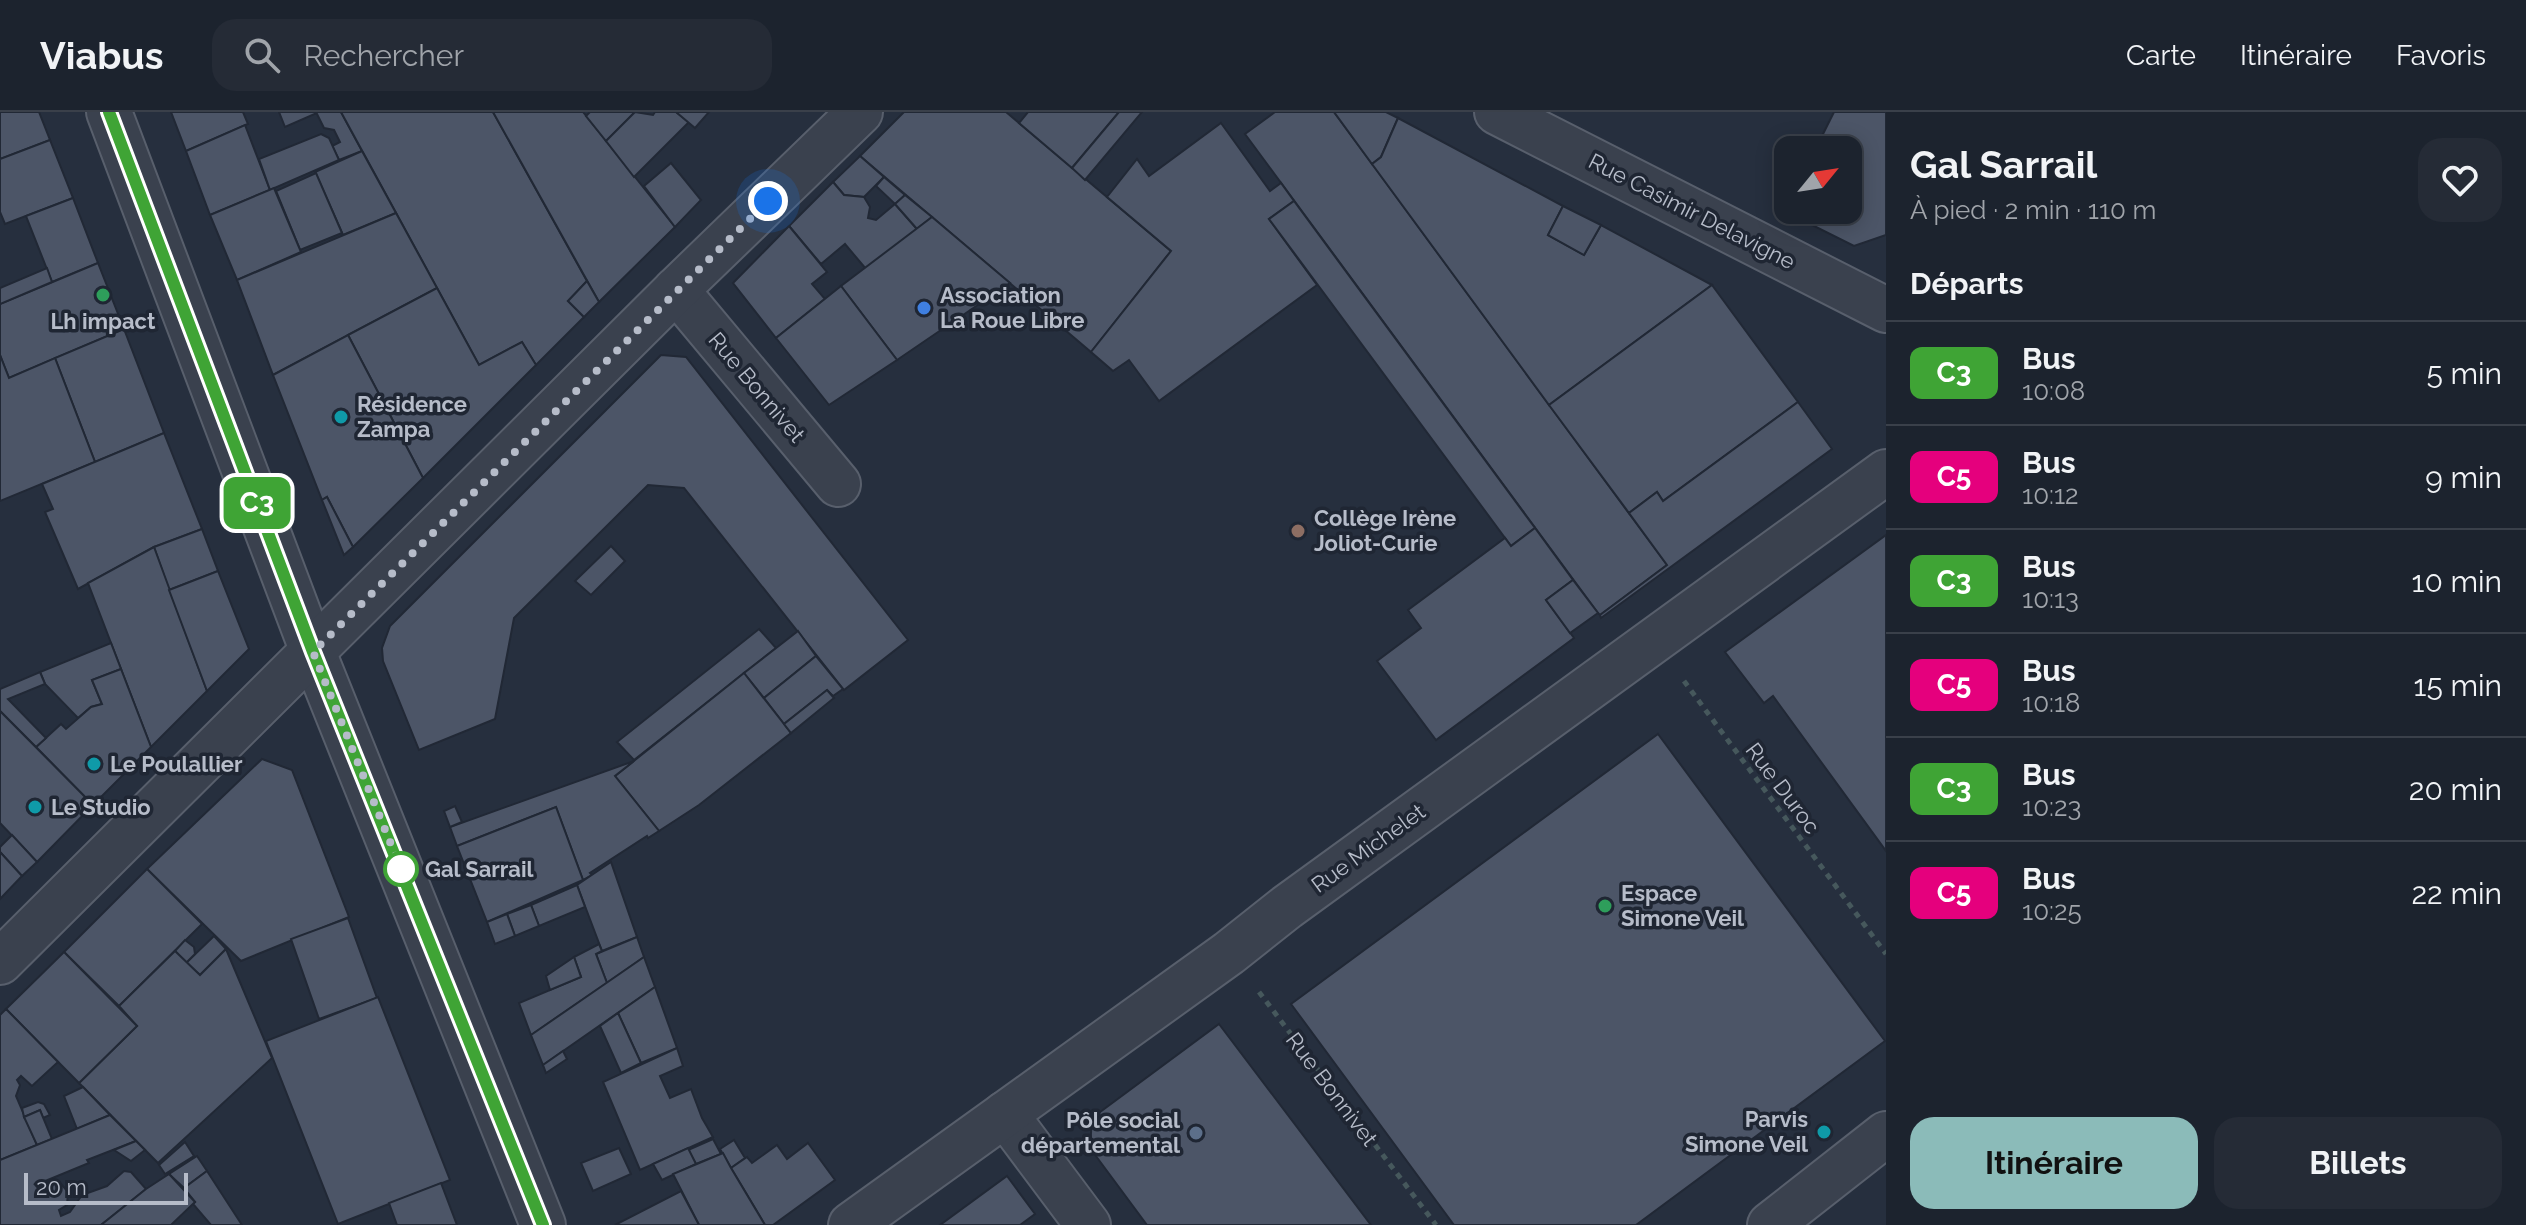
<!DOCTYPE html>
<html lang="fr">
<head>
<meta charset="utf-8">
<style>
	body { margin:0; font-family:Raleway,sans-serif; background:#252b36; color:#f1f3f6; height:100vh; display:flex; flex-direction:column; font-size:30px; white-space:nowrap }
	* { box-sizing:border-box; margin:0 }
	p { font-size:26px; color:#a0a4aa }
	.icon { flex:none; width:44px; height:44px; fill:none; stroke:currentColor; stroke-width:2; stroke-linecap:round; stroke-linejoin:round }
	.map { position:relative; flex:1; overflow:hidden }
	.side { display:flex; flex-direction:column; background:#1c232e; width:640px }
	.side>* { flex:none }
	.badge { padding:0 16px; border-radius:12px; font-size:28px; line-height:52px }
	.needle { width:52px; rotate:60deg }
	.tools { position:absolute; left:1774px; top:24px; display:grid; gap:16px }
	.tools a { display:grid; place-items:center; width:88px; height:88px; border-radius:16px; background:#1c232e; box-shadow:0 4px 20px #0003,0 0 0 2px #3a404a; font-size:40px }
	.scale { position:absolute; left:24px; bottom:20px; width:164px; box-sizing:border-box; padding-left:8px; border:4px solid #b6bcc9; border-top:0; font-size:22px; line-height:28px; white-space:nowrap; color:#b6bcc9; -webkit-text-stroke:6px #1f2633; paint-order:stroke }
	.you { position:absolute; width:40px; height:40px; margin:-20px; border:6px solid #fff; border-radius:50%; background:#1a73e8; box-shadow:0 0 0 12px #1a73e833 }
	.map>.badge { position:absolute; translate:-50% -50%; box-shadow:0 0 0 4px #fff }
	h2 { padding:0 24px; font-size:30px; line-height:72px }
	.round { display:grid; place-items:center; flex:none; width:84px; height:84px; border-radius:24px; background:#252b36 }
	.headline { display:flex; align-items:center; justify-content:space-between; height:136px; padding:0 24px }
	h1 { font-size:38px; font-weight:700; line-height:60px }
	.cta { display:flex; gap:16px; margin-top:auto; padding:16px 24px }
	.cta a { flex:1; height:92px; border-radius:24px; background:#8bbbb9; color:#111; font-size:32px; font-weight:700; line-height:92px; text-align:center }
	.cta a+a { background:#252b36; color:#f1f3f6 }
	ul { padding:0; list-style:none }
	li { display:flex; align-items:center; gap:24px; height:104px; padding:0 24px; border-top:2px solid #3a404a }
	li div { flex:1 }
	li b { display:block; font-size:30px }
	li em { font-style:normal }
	li .badge { min-width:88px; font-weight:700; text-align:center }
	header { display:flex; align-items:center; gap:48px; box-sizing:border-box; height:112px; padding:0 40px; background:#1c232e; border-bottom:2px solid #3a404a }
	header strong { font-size:38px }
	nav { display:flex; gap:44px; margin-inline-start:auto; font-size:28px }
	.search { width:560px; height:72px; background:#252b36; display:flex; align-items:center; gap:20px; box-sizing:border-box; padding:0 28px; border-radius:24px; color:#a0a4aa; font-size:30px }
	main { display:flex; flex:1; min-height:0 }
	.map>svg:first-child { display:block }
	.building { fill:#4c5567; stroke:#212835; stroke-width:2 }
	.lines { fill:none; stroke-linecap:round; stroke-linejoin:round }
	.minor-casing { stroke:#585f6c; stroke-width:48 }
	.path { stroke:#46585c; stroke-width:5; stroke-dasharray:6 6; stroke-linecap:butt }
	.minor { stroke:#3a414e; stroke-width:44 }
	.line-casing { stroke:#fff; stroke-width:18 }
	.line { stroke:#3fa435; stroke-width:12 }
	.walk { stroke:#b6bcc9; stroke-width:8; stroke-dasharray:0 14.4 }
	.leisure-dot { fill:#2e9e5b; stroke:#1f2633; stroke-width:3 }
	.shop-dot { fill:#3f7fe0; stroke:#1f2633; stroke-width:3 }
	.culture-dot { fill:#0f9aa8; stroke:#1f2633; stroke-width:3 }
	.education-dot { fill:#8d6e63; stroke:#1f2633; stroke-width:3 }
	.stop-dot { fill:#fff; stroke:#3fa435; stroke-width:4 }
	.service-dot { fill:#5c6f8a; stroke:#1f2633; stroke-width:3 }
	.labels { text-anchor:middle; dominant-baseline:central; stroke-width:7; stroke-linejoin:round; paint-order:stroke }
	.street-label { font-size:22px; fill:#b6bcc9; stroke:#1f2633 }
	.poi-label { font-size:22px; font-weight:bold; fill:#b6bcc9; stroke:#1f2633; text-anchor:start }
	.stop-label { font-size:22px; font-weight:bold; fill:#b6bcc9; stroke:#1f2633; text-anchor:start }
</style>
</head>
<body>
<header>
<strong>Viabus</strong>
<div class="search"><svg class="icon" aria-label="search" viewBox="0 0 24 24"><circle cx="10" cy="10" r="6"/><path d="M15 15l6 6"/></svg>Rechercher</div>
<nav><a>Carte</a><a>Itinéraire</a><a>Favoris</a></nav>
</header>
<main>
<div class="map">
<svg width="1886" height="1113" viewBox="0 0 1886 1113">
	<rect width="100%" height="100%" fill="#262f3e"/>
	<g class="building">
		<path d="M0 0H39L50 28 0 47Z"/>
		<path d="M171 0H243L248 12 186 39Z"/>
		<path d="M279 0H316L317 1 285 15Z"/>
		<path d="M316 0H341L362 39 339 48 332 34 340 30 334 18 324 16Z"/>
		<path d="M341 0H493L587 169 568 189 584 205 536 253 522 230 479 253Z"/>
		<path d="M493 0H583L675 115 599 190Z"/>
		<path d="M590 0H635L606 29 586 4Z"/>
		<path d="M635 0 653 3 655 0H676L689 10 634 65 606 29Z"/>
		<path d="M676 0H709L695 16Z"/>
		<path d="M904 0H1006L1171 139 1091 240 860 44Z"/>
		<path d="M1028 0H1119L1072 56 1019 11Z"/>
		<path d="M1119 0H1142L1085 68 1072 56Z"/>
		<path d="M1275 0H1334L1667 453 1600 503 1598 501 1245 22Z"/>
		<path d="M1334 0H1386L1398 6 1381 45 1372 52Z"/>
		<path d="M1834 0H1886V123L1854 134 1786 100 1788 95V98H1848V38H1815Z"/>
		<path d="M1398 6 1563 94 1548 123 1584 143 1601 113 1712 173 1549 293 1372 52 1381 45Z"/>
		<path d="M1221 11 1270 79 1281 71 1294 89 1269 107 1317 173 1159 289 1129 248 1113 259 1091 240 1171 139 1107 85 1137 47 1149 64Z"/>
		<path d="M245 13 270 78 210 103 186 39Z"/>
		<path d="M321 22 329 26 339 48 270 78 259 47Z"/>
		<path d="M50 28 73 86 5 112 0 100V47Z"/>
		<path d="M362 39 396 101 343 123 315 60Z"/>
		<path d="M860 44 884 65 864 85 844 83 833 70Z"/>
		<path d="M671 51 701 88 675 115 644 74Z"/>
		<path d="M316 61 342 121 300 138 276 79Z"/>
		<path d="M884 65 905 83 895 92 876 74Z"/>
		<path d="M833 70 844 83 864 85 870 95 868 106 876 108 895 92 917 117 866 157 845 132 821 152 789 114Z"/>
		<path d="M274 76 301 140 237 168 210 103Z"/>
		<path d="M905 83 932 105 917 117 895 92Z"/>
		<path d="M73 86 98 151 52 170 26 104Z"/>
		<path d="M1294 89 1535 416 1511 434 1269 107Z"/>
		<path d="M1563 94 1601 113 1584 143 1548 123Z"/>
		<path d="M396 101 437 176 273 263 237 168Z"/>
		<path d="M932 105 1010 171 897 248 841 174Z"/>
		<path d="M789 114 827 160 812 172 825 187 776 226 733 171Z"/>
		<path d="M98 151 124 217 9 266 0 243V192Z"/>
		<path d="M47 156 52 170 0 192V176Z"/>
		<path d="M587 169 599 190 584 205 568 189Z"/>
		<path d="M1712 173 1798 290 1663 389 1657 380 1629 401 1549 293Z"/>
		<path d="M841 174 897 248 829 293 776 226Z"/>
		<path d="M437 176 479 253 522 230 536 253 423 366 348 223Z"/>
		<path d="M124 217 164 321 95 350 55 246Z"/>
		<path d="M348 223 423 366 353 435 327 385 322 388 273 263Z"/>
		<path d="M0 243 9 266 55 246 95 350 0 389Z"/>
		<path d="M661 243 686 245 908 528 844 578 684 376 648 373 514 506 495 607 419 638 383 549 382 536 390 514Z"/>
		<path d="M1798 290 1832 337 1601 506 1600 503 1667 453 1629 401 1657 380 1663 389Z"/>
		<path d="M164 321 202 417 154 435 78 477 45 400 53 397 42 372Z"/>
		<path d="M327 385 353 435 344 443 322 388Z"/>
		<path d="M1535 416 1573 468 1546 488 1574 526 1436 628 1377 549 1421 516 1408 498 1505 426 1511 434Z"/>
		<path d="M202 417 218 459 169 478 154 435Z"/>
		<path d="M1886 423V739L1773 584 1764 591 1725 540Z"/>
		<path d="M611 434 625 449 591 483 575 469Z"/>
		<path d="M154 435 207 579 151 635 88 471Z"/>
		<path d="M218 459 249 537 207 579 169 478Z"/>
		<path d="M1573 468 1598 501 1570 521 1546 488Z"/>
		<path d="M759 517 776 536 634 648 617 630Z"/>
		<path d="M798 519 816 544 764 586 744 561Z"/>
		<path d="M111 531 121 557 92 568 102 592 91 595 78 606 45 572 40 560Z"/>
		<path d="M816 544 843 577 833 584 827 578 784 612 764 586Z"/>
		<path d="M121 557 151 635 93 693 36 635 61 612 66 617 91 595 102 592 92 568Z"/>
		<path d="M40 560 45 572 8 587 46 626 36 635 0 599V577Z"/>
		<path d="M744 561 791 621 699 693 659 719 615 664Z"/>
		<path d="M827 578 834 586 791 621 784 612Z"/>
		<path d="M0 599 93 693 37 750 0 711Z"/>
		<path d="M1658 622 1885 929 1636 1113H1454L1291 892Z"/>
		<path d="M262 647 292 658 349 805 241 849 147 757Z"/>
		<path d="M634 649 615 664 659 719 648 726 647 724 590 761 592 763 583 768 556 695 457 734 450 715Z"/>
		<path d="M455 694 462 710 450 715 444 699Z"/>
		<path d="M556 695 583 768 487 810 457 734Z"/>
		<path d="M12 723 37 750 22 764 0 740V735Z"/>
		<path d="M0 740 22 764 0 787Z"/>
		<path d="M611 750 637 825 602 839 577 773Z"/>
		<path d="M147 757 202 812 119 894 64 840Z"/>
		<path d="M577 773 585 795 539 814 531 793Z"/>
		<path d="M531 793 539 814 515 824 507 802Z"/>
		<path d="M507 802 515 824 495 832 487 810Z"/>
		<path d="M348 806 377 886 319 907 291 827Z"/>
		<path d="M214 824 226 837 200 863 186 851Z"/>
		<path d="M637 825 644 845 607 871 596 842Z"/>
		<path d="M185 828 194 835 195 842 186 851 175 839Z"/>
		<path d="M599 832 602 839 596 842 607 871 531 923 519 891 581 865 574 845Z"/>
		<path d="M226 837 272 946 158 1051 79 971 137 914 119 894 175 839 200 863Z"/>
		<path d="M64 840 137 914 79 971 6 897Z"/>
		<path d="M574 845 581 865 550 878 546 864Z"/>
		<path d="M644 845 655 875 543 953 531 923Z"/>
		<path d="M655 875 677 936 641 951 618 901Z"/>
		<path d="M378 885 450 1068 338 1112 266 929Z"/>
		<path d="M6 897 58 950 32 974 21 964 17 968 20 973 16 984 37 1033 0 1048V903Z"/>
		<path d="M618 901 641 951 621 961 600 914Z"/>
		<path d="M1219 912 1371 1113H1147L1090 1036 1092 1006Z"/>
		<path d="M677 936 683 954 660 964 670 986 691 977 702 1006 713 1025 640 1058 603 970Z"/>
		<path d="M563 939 567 947 546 961 543 953Z"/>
		<path d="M83 975 110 1003 77 1017 64 984Z"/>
		<path d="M38 990 44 992 50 1003 43 1006 40 998 24 1005 22 996Z"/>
		<path d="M40 998 52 1027 37 1033 24 1005Z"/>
		<path d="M110 1003 136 1029 87 1048 89 1051 45 1069 47 1074 55 1071 62 1073 68 1080 67 1093 59 1098 61 1104 70 1100 82 1083 107 1074 124 1059 131 1060 146 1077 101 1113H0V1048Z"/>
		<path d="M713 1027 721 1042 696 1052 688 1038Z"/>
		<path d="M734 1028 745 1046 731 1056 720 1037Z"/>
		<path d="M136 1029 145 1038 131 1049 114 1038Z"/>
		<path d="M185 1030 194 1044 165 1062 159 1053Z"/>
		<path d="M808 1031 835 1068 773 1113H765L731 1056 747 1045 752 1051 777 1033 787 1047Z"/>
		<path d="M619 1036 631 1062 593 1079 581 1051Z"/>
		<path d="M688 1036 696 1052 662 1068 653 1052Z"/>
		<path d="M723 1041 731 1056 765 1113H699L673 1062Z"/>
		<path d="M197 1044 207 1059 184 1076 169 1062Z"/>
		<path d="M207 1059 242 1113H211L193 1092 195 1090 184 1076Z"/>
		<path d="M169 1062 195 1090 171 1113H101L146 1077Z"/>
		<path d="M1007 1064 1035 1102 1020 1113H940Z"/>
		<path d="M441 1071 457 1113H397L389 1091Z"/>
		<path d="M681 1079 699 1113H615Z"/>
	</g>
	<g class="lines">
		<defs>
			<g id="minor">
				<path d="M109 0 313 540 543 1113"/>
				<path d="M1497 0 1886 198"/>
				<path d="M676 178 838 372"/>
				<path d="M0 850 676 178 860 0"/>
				<path d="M1005 1002 1088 1113"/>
				<path d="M851 1113 1229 841 1287 795 1886 360"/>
				<path d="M1770 1113 1886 1022"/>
			</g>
		</defs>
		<use href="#minor" class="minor-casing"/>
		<g class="path">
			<path d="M1684 569 1886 842"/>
			<path d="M1259 880 1436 1113"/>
		</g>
		<use href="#minor" class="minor"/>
	</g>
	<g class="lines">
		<defs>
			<path id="line" d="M109 0 313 540 543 1113"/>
		</defs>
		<use href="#line" class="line-casing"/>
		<use href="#line" class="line"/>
		<path class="walk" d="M401 757 313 540 768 89"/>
	</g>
	<g class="leisure-dot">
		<circle cx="103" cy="183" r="8"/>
		<circle cx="1605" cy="794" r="8"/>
	</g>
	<circle class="shop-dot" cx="924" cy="196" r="8"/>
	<g class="culture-dot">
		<circle cx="341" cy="305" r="8"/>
		<circle cx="94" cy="652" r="8"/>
		<circle cx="35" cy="695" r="8"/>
		<circle cx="1824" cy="1020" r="8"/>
	</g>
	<circle class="education-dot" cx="1298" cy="419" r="8"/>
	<circle class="stop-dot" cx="401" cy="757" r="16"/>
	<circle class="service-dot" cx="1196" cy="1021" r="8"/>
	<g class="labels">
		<g class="street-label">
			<text transform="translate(1692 99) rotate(27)">Rue Casimir Delavigne</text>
			<text transform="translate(757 275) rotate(50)">Rue Bonnivet</text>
			<text transform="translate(1783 676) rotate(53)">Rue Duroc</text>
			<text transform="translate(1368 736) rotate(-36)">Rue Michelet</text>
			<text transform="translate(1332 977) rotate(53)">Rue Bonnivet</text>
		</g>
		<g class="poi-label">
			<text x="940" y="183">Association<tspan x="940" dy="25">La Roue Libre</tspan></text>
			<text x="103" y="209" text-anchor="middle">Lh impact</text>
			<text x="357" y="292">Résidence<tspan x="357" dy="25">Zampa</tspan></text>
			<text x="1314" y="406">Collège Irène<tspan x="1314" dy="25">Joliot-Curie</tspan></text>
			<text x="110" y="652">Le Poulallier</text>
			<text x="51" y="695">Le Studio</text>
			<text x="1621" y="781">Espace<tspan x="1621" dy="25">Simone Veil</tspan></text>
			<text x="1808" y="1007" text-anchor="end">Parvis<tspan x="1808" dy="25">Simone Veil</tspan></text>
			<text x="1180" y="1008" text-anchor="end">Pôle social<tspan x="1180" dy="25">départemental</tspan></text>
		</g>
		<g class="stop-label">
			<text x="425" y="757">Gal Sarrail</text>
		</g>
	</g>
</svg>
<div class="tools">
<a><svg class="needle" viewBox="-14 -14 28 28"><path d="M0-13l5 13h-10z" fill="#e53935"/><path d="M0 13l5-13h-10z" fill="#a0a4aa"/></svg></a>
</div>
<div class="scale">20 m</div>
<div class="you" style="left:768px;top:89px"></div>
<b class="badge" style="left:257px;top:391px;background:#3fa435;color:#fff">C3</b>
</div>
<section class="side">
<div class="headline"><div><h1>Gal Sarrail</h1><p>À pied · 2 min · 110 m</p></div><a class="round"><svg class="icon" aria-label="heart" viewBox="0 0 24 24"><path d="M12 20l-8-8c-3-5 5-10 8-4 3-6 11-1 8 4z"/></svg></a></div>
<h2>Départs</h2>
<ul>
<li><span class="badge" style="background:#3fa435;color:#fff">C3</span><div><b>Bus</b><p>10:08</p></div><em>5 min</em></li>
<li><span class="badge" style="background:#e5007d;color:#fff">C5</span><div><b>Bus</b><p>10:12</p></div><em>9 min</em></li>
<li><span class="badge" style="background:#3fa435;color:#fff">C3</span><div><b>Bus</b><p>10:13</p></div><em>10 min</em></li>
<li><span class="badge" style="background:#e5007d;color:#fff">C5</span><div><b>Bus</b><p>10:18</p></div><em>15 min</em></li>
<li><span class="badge" style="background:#3fa435;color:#fff">C3</span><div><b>Bus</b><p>10:23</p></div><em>20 min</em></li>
<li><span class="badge" style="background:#e5007d;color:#fff">C5</span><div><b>Bus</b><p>10:25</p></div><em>22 min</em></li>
</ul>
<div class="cta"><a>Itinéraire</a><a>Billets</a></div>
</section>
</main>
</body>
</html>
